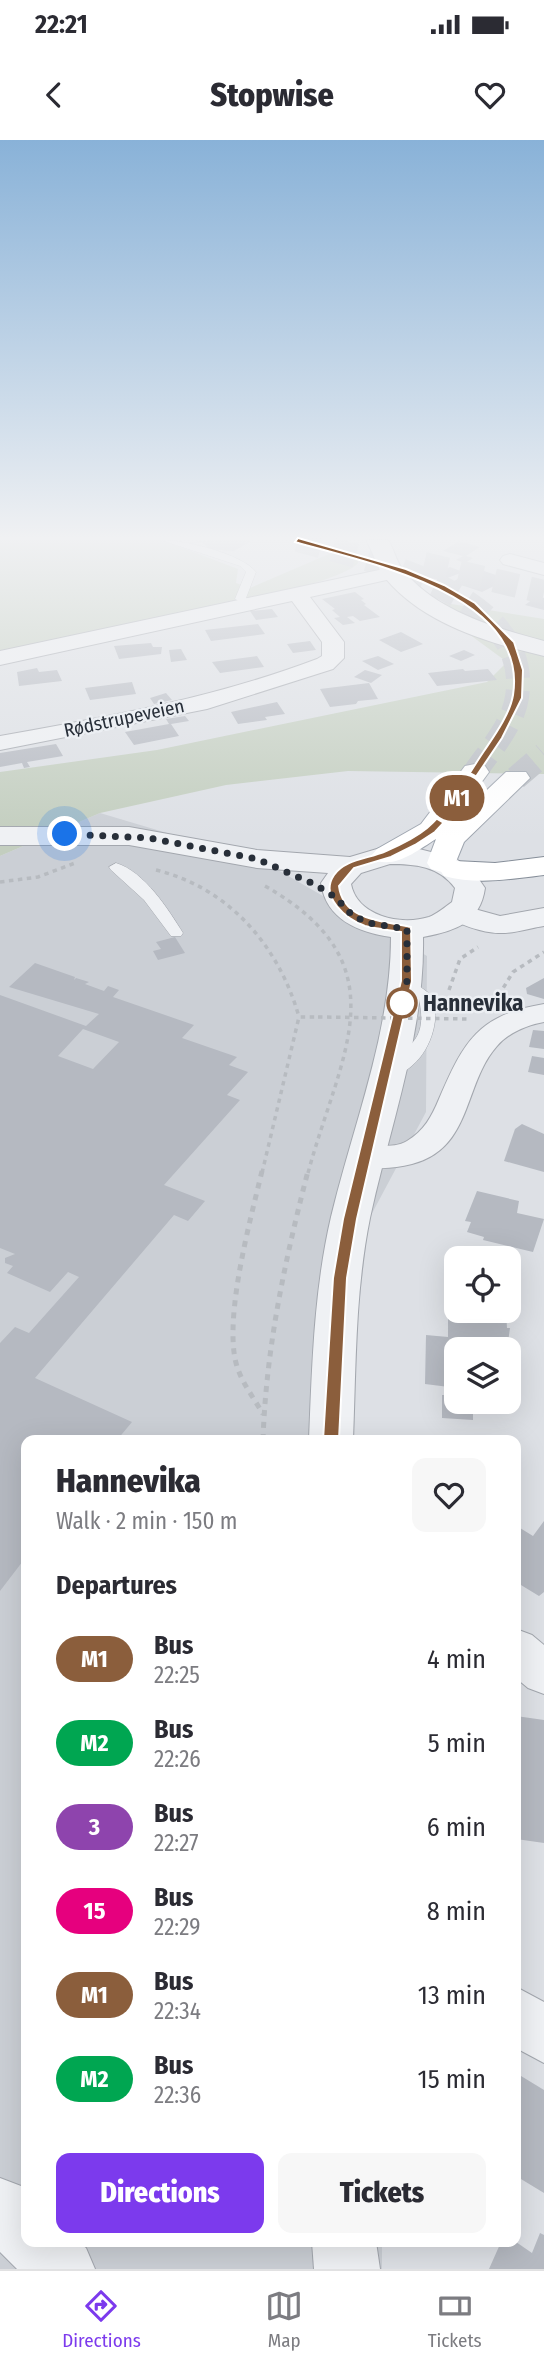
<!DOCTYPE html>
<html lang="en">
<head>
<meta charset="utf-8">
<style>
	body { margin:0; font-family:"Fira Sans Condensed",sans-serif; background:#f7f7f7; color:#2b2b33; height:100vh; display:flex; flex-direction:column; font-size:26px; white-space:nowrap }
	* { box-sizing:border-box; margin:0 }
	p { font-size:23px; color:#7c7c81 }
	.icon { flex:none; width:38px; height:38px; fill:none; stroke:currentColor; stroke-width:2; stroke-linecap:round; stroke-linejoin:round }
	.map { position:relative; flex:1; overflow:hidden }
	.sheet { position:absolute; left:21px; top:1295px; width:500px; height:812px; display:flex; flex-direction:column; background:#fff; border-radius:14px; box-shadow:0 7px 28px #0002 }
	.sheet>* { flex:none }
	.badge { padding:0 14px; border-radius:23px; font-size:24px; line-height:46px }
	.fabs { position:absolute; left:444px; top:1106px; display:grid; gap:14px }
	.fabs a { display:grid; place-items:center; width:77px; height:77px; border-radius:14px; background:#fff; box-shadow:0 7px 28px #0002; font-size:35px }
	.you { position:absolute; width:35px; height:35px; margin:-18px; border:5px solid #fff; border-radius:50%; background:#1a73e8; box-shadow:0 0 0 10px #1a73e833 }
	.map>.badge { position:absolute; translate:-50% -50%; box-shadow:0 0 0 4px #fff }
	h2 { padding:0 35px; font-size:26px; line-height:63px }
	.round { display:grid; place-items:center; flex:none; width:74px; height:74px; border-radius:14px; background:#f7f7f7 }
	.summary { display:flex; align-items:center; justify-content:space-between; height:119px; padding:0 35px }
	h1 { font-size:33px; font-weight:800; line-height:52px }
	.action { display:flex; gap:14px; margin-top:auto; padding:14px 35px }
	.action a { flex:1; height:80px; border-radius:14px; background:#7c3aed; color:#fff; font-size:28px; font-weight:800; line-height:80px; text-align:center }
	.action a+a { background:#f7f7f7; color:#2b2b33 }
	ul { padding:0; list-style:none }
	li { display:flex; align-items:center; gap:21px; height:84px; padding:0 35px }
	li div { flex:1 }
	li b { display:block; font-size:26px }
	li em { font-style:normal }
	li .badge { min-width:77px; font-weight:700; text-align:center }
	.status { display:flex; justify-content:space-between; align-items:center; height:49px; padding:0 35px; background:#fff; direction:ltr }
	.status svg { height:19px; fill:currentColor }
	header { display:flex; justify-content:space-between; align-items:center; height:91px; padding:0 35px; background:#fff; font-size:32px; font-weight:800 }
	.tab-bar { display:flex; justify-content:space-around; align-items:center; height:98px; border-top:2px solid #e1e1e2; background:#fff; font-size:19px; color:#7c7c81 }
	.tab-bar a { display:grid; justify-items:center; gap:4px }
	.tab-bar .on { color:#7c3aed }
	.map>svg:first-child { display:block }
	.built { fill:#cbcfd5 }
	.green { fill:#c3cebf }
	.building { fill:#b5b9c1; fill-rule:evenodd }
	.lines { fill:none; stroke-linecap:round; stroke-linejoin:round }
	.primary-tunnel { stroke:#b9bdc3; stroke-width:24; stroke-dasharray:24 12; stroke-linecap:butt }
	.service-casing { stroke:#a3a7ae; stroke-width:1 }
	.minor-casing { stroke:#a3a7ae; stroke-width:2 }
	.tertiary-casing { stroke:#a3a7ae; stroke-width:2 }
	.primary-casing { stroke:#9ea5af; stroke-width:2 }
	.trunk-casing { stroke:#868e99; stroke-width:2 }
	.path-far1 { stroke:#b7bbc0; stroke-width:3.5; stroke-dasharray:4.5 4.5; stroke-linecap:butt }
	.path { stroke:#b7bbc0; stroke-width:5; stroke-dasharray:6 6; stroke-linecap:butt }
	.service { fill:#eff1f4; fill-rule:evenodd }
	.minor { fill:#eff1f4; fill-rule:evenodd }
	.tertiary { fill:#eff1f4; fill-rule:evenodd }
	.primary { fill:#fff; fill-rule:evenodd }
	.trunk { fill:#fff; fill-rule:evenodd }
	.path-bridge { stroke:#b7bbc0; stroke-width:3.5; stroke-dasharray:4.5 4.5; stroke-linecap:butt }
	.line { fill:#8b5e3c; stroke:#fff; stroke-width:2 }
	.walk { stroke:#282f39; stroke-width:7; stroke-dasharray:0 12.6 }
	.stop-dot { fill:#fff; stroke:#8b5e3c; stroke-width:3.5 }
	.labels { text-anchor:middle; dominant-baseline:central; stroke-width:5; stroke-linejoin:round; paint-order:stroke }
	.far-street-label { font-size:19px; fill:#282f39; stroke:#eceff3 }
	.stop-label { font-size:23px; font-weight:bold; fill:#282f39; stroke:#eceff3; text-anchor:start }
</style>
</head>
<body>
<div class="status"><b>22:21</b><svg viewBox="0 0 49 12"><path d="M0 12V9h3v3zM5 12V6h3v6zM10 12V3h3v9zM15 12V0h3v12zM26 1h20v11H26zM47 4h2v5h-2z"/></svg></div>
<header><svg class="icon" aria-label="back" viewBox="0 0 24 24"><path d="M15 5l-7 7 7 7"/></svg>Stopwise<svg class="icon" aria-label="heart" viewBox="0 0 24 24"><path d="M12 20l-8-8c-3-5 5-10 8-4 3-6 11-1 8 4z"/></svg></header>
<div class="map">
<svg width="544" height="2129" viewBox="0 0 544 2129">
	<rect width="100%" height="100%" fill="#dde0e5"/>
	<path class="built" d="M100 673 264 722 427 816 426 972 369 1079 353 1216V1300H26V2102H382V2129H0V716Z"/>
	<g class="green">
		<path d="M0 400H162L238 429 236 443 250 448 329 414 357 413 358 423C337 450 53 505 0 517Z"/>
		<path d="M439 462 544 479V634L348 631 226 645 100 673 0 716V632L157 610 487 542 507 522 447 478Z"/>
	</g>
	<g class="building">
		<path d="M247 400 251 401 234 411 208 409 205 404 196 401Z"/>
		<path d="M459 401 480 407 466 416 473 418 465 423 456 420 463 416 443 411Z"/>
		<path d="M450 427 463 432 437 442V433Z"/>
		<path d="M478 429 508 439 482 452 452 442Z"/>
		<path d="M355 452 364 459 361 460 366 464 364 465 380 477 360 481 353 476 347 477 355 483 343 485 334 478 340 477 332 470 335 469 322 459Z"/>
		<path d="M537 456 544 458V470L525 465Z"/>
		<path d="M272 469 278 477 256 480 250 471Z"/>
		<path d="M258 484 265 494 211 501 205 490Z"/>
		<path d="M401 492 423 504 401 512 379 500Z"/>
		<path d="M310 501 316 510 293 513 287 504Z"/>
		<path d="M151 503 153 507H162L161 514 119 519 114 506Z"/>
		<path d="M181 509 187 520 171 522 169 510Z"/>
		<path d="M464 510 475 515 461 521 449 516Z"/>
		<path d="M257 516 264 527 220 533 212 522Z"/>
		<path d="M378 516 394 524 378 530 362 521Z"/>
		<path d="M37 528 39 532 57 530 62 541 19 546 17 532Z"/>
		<path d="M463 529 465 531 488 529 497 540 437 546 428 533Z"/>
		<path d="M365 530 382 535 371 543 354 537Z"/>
		<path d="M132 542 136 554 90 560 85 548Z"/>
		<path d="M369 543 378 559 358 561 356 564 330 567 320 549Z"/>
		<path d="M166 553 172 560 154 564 150 558Z"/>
		<path d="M277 562 285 574 265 577 267 580 238 584 231 572Z"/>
		<path d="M185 576 189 581 171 584 179 596 134 605 125 592 169 584 166 579Z"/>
		<path d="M56 604 63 616 27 622 30 627 24 628 22 623 0 627V613Z"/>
		<path d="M175 797 185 813 158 820 153 811 161 809 156 802Z"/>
		<path d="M35 823 75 837 74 840 76 838 89 842 85 844 104 851 108 846 119 850 113 857 194 885 182 898 237 917 229 925 248 932 227 955 240 960 164 1045 205 1061 188 1081 174 1075 35 1238 132 1282 117 1300H26V1417L0 1451V1203L15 1187 29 1193 79 1137 68 1132 50 1152 7 1133 13 1126 5 1123V1118L15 1114 0 1108V855L86 886 99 874 9 847ZM83 889 119 902 93 929 58 916Z"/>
		<path d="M544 838V859L527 854 526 848Z"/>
		<path d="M533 890 544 891V909L529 907Z"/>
		<path d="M532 916 544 918V935L528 932Z"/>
		<path d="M522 984 544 994V1032L504 1021 515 989Z"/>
		<path d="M477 1051 519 1061 517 1073 544 1079 533 1112 483 1100 484 1097 467 1092 471 1082 465 1081Z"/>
		<path d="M448 1160 457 1161V1171H506L507 1188H510L507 1209H457V1248L425 1244 426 1195 448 1197Z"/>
		<path d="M442 1255H457V1262H473V1280L442 1278Z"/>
		<path d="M544 1381V1452L539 1456 516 1442V1393L520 1388 533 1396Z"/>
		<path d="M516 1576 544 1580V1703L516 1699Z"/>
		<path d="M521 1936 544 1950V2053L516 2036V1938Z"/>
		<path d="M540 2093 544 2095V2129H489L501 2102H516L532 2113Z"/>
	</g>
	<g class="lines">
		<g class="primary-tunnel">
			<path d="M298 400C372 421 533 453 517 557 513 585 490 610 475 632"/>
			<path d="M424 424 544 452"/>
			<path d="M516 638 544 614"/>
		</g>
		<defs>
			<g id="service">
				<path d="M161 400C185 400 242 414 256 432L246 458 256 464 251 467 235 459 246 432 240 426Z"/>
				<path d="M116 723C145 732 168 769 183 793L181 796H171L144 760 111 730 109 727Z"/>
				<path d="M407 837 434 857C441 889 424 929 389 938L381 933C404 904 429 906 419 859L400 841Z"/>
			</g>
			<g id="minor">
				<path d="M510 414 544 423V435L503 424 500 420 503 416Z"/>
				<path d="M393 427 400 429 403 433 400 437 310 457 344 502V518L333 529 207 569 0 610V596C108 577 214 558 317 519L322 516V502L292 461 0 525V511Z"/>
				<path d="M460 765 500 776 544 768V786C530 788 513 794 498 793 485 793 453 784 446 773L450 767Z"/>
				<path d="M544 864V882C527 885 508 893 497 906 463 944 473 1008 412 1024 392 1029 374 1030 354 1024L349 1016 354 1008C371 1003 392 1010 407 1001 424 991 432 976 439 959 464 901 478 875 544 864Z"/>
				<path d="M516 1489 532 1495 544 1505V1554L528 1548 516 1538Z"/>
				<path d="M516 1847 544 1862V1923L516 1908Z"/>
				<path d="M0 2038 21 2046 26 2053V2102H78L86 2108 95 2129H17L0 2112Z"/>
			</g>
			<g id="tertiary">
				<path d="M366 400H388C394 409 396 421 403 430 436 471 495 488 544 501V516C488 503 424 484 386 439 376 427 374 413 366 400Z"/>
				<path d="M0 687H129L257 710 350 717 387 706 411 707 455 718 474 732 485 748C480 783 455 791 423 797 425 893 390 985 370 1078 355 1152 356 1226 353 1300H309C312 1225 314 1150 331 1077 353 985 391 893 391 797 357 792 326 779 321 743L328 733 257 728 129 705H0ZM390 724C415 724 439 726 455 748L452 762C445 767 437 774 429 777 401 786 357 776 351 744L361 733Z"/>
				<path d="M312 2102H376L380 2129H314Z"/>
			</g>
			<path id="primary" d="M475 624 485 626 489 632 451 684 506 632H526L530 638 464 702 453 729 442 732 431 729 427 723 436 699C418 710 398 727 377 721L372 715 377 709 421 684 465 626Z"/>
			<path id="trunk" d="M544 717V735C511 739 477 745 444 736L440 730 444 724 455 721 495 723Z"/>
		</defs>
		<use href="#service" class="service-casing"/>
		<use href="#minor" class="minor-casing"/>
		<use href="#tertiary" class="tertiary-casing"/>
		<use href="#primary" class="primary-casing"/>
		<use href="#trunk" class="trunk-casing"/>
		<g class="path-far1">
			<path d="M156 730C229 748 279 806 299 877"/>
			<path d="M0 742 38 737 75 723"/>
			<path d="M265 746C404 825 340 914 308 1033"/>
			<path d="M449 850 460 819 478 807"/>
			<path d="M494 863 513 832 544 812"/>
			<path d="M262 1033 299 877H318"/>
		</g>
		<g class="path">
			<path d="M262 1031C251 1078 220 1188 239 1232 245 1247 255 1260 263 1274"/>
			<path d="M263 1300C266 1208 285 1120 308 1031"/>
		</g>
		<use href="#service" class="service"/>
		<use href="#minor" class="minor"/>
		<use href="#tertiary" class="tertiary"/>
		<use href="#primary" class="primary"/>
		<use href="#trunk" class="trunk"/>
		<path class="path-bridge" d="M318 877 469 879"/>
	</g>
	<linearGradient id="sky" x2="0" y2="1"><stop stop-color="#89b2d8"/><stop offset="0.57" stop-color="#f0f1f3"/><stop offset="1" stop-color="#f0f1f3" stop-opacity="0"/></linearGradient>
	<rect width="544" height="698" fill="url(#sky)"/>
	<path class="line" d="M298 398 406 429 444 445 475 463 514 502 523 530 522 558 502 598 449 677 435 692 415 705 391 717 354 728 339 746C343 781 384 781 411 787L412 841 357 1079 347 1138 339 1300 331 1307 323 1300 333 1138 343 1079 401 841V792C389 790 376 789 365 786 346 779 319 757 334 735 345 719 368 719 386 711 400 705 415 698 427 688 450 668 467 636 484 611 494 596 510 574 513 555 529 453 366 423 295 402Z"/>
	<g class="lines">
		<path class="walk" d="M65 694 149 698 257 719 314 744 335 757 353 776 369 783 407 789V841L402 863"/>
	</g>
	<circle class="stop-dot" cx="402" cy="863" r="14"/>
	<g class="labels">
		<g class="far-street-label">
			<text transform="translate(124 578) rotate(-12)">Rødstrupeveien</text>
		</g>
		<g class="stop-label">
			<text x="423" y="863">Hannevika</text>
		</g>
	</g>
</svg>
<div class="fabs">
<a><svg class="icon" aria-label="locate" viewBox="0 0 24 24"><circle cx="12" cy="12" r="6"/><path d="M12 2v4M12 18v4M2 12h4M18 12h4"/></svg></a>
<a><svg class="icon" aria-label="layers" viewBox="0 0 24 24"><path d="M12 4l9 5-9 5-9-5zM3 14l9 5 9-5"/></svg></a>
</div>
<div class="you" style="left:65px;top:694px"></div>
<b class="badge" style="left:457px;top:658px;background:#8b5e3c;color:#fff">M1</b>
<section class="sheet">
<div class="summary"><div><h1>Hannevika</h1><p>Walk · 2 min · 150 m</p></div><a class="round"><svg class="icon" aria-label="heart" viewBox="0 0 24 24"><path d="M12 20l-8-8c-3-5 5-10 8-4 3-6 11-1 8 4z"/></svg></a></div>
<h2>Departures</h2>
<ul>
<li><span class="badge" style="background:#8b5e3c;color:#fff">M1</span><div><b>Bus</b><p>22:25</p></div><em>4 min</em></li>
<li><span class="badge" style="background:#00a651;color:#fff">M2</span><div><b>Bus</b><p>22:26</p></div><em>5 min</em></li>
<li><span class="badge" style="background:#8e44ad;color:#fff">3</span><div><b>Bus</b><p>22:27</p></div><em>6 min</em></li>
<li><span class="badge" style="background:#e6007e;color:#fff">15</span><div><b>Bus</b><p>22:29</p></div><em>8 min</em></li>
<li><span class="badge" style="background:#8b5e3c;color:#fff">M1</span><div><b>Bus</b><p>22:34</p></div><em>13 min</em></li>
<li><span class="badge" style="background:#00a651;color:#fff">M2</span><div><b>Bus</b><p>22:36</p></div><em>15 min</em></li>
</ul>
<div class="action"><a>Directions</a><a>Tickets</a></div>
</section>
</div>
<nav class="tab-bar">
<a class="on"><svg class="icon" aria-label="directions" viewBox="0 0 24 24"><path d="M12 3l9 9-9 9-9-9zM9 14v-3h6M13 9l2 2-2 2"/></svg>Directions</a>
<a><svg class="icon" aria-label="map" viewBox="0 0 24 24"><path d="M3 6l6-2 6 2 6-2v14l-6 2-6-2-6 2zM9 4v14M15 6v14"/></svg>Map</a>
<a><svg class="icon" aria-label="tickets" viewBox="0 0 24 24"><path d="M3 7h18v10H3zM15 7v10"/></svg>Tickets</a>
</nav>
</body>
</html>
